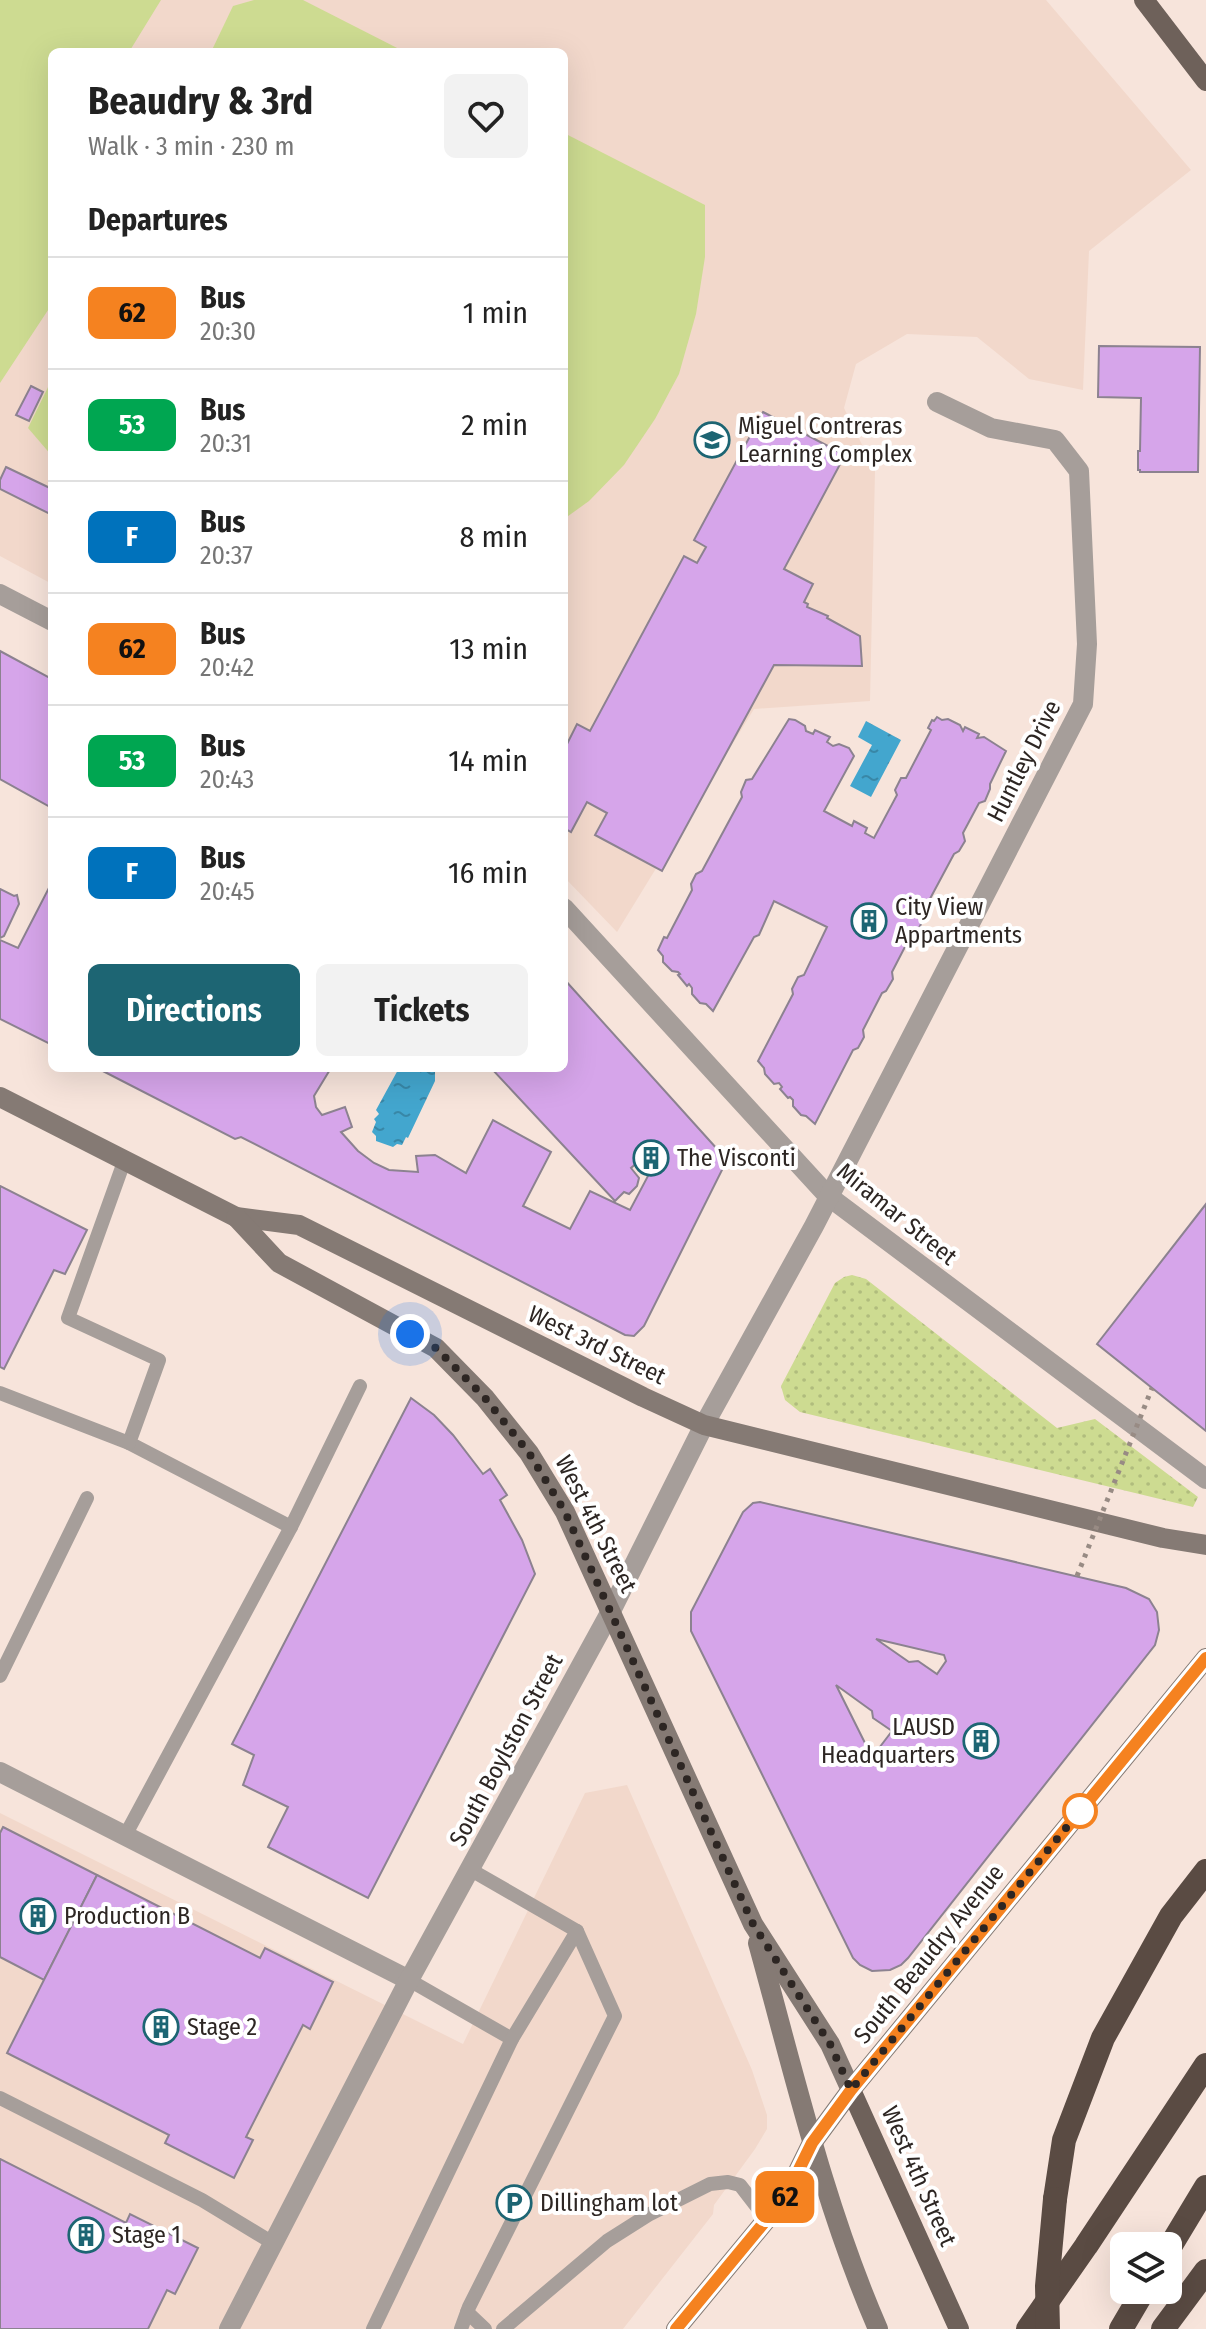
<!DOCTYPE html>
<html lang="en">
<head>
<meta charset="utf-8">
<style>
	body { margin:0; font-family:"Fira Sans Condensed",sans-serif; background:#f2f2f2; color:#222; height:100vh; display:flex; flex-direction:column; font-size:30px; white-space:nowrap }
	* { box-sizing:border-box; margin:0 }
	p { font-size:26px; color:#767676 }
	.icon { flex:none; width:44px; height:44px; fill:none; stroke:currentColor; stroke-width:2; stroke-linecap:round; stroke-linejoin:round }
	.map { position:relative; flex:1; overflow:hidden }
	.details { position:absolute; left:48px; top:48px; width:520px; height:1024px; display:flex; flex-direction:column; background:#fff; border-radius:12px; box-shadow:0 8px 32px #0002 }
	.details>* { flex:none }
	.badge { padding:0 16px; border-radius:12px; font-size:28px; line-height:52px }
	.fabs { position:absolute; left:1110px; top:2232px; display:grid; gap:16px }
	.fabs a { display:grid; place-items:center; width:72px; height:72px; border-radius:12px; background:#fff; box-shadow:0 8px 32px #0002; font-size:40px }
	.you { position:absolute; width:40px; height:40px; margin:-20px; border:6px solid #fff; border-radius:50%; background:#1a73e8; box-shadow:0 0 0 12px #1a73e833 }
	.map>.badge { position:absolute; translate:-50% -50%; box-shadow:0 0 0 4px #fff }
	h2 { padding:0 40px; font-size:30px; line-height:72px }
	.round { display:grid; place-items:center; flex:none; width:84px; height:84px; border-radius:12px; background:#f2f2f2 }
	.overview { display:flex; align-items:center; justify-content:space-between; height:136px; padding:0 40px }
	h1 { font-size:38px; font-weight:700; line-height:60px }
	.button { display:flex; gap:16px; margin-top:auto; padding:16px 40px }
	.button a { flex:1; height:92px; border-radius:12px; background:#1d6573; color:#fff; font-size:32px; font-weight:700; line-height:92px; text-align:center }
	.button a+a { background:#f2f2f2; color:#222 }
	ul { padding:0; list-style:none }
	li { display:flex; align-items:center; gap:24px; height:112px; padding:0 40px; border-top:2px solid #e0e0e0 }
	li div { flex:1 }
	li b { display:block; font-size:30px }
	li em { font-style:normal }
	li .badge { min-width:88px; font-weight:700; text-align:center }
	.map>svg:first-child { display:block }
	.built { fill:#f2d8cb }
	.green { fill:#cddb91 }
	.park { fill:url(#park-dots) }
	.water { fill:url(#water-ripples) }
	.building { fill:#d6a5ea; stroke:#8c8290; stroke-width:2; fill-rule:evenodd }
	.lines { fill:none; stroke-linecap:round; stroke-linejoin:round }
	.lane { stroke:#a69e9a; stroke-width:14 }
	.street { stroke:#a69e9a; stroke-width:20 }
	.secondary { stroke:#857a74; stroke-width:20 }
	.primary { stroke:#6e615a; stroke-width:20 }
	.highway { stroke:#5a4b43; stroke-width:24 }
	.path-bridge { stroke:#988b84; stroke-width:5; stroke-dasharray:4 6; stroke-linecap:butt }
	.highway-bridge { stroke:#5a4b43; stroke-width:24 }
	.line-casing { stroke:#fff; stroke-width:18 }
	.line { stroke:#f58220; stroke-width:12 }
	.walk { stroke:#2d2623; stroke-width:8; stroke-dasharray:0 14.4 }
	.stop-dot { fill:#fff; stroke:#f58220; stroke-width:4 }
	.labels { text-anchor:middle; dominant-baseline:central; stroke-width:8; stroke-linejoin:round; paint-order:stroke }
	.poi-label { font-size:24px; fill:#2d2623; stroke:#fff; text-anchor:start }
	.street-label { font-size:24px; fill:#2d2623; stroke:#fff }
</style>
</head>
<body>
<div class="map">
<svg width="1206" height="2329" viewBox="0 0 1206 2329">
	<defs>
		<pattern id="park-dots" width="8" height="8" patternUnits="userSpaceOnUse" patternTransform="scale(2)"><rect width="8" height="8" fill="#cddb91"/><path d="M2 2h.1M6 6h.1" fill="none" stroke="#b0bc7d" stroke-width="1.8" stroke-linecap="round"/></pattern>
		<pattern id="water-ripples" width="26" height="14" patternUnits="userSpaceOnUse" patternTransform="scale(2)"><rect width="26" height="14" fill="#43a6ce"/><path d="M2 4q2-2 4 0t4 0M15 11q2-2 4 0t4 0" fill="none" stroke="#3887a7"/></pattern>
	</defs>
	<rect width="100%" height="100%" fill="#f7e4db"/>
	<g class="built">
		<path d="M0 0H1046L1191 170 1089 251 1083 390 1029 379 977 337 907 334 856 364 844 408 875 471 870 701 754 709 617 932 564 877V52H52V584L0 556Z"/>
		<path d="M627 1785 752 2070 767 2115V2129L755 2149 714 2205 713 2214 623 2329H0V1813L463 2044 585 1793Z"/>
	</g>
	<g class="green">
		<path d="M0 0H161L129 52H52V304L0 383Z"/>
		<path d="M254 0H303L405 52H211L233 6Z"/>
		<path d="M564 133 705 205V257L696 314 679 374 655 419 624 465 589 501 564 519Z"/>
		<path d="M52 379V456L28 428Z"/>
	</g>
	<path class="park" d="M852 1275 866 1279 1057 1428 1095 1419 1198 1497 1193 1507 800 1412 785 1400 781 1386 835 1283 844 1277Z"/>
	<g class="water">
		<path d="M866 721 901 740 871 797 850 786 872 745 858 737Z"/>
		<path d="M399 1068 437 1069 435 1072V1081L408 1138 406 1137 402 1145 397 1144 393 1147 376 1141V1136L372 1132 376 1122 374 1119 379 1114 376 1110Z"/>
	</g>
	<g class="building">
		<path d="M1099 346 1200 347 1198 472H1140V470H1138V451H1140L1141 398 1098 397Z"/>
		<path d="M31 386 43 392 29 421 16 415Z"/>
		<path d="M763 412 845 455 784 569 813 584 804 602 808 604 807 607 828 616 827 618 860 636 862 666 774 665 662 871 595 835 607 813 587 802 571 832 564 828V750L577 724 590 731 684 556 697 563 706 547 694 540Z"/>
		<path d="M6 467 52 489V515L0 489V480Z"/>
		<path d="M0 651 52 679V808L0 779Z"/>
		<path d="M937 717 942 720 948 719 960 725 963 731 965 727 979 734 977 738 984 737 1006 751 990 784V789L985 801 979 803 963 833 965 841 959 851 954 854 924 910 925 916 915 936 909 939 892 972 893 979 886 991 882 993 863 1030 864 1037 858 1048 853 1050 815 1124 806 1116 801 1115 793 1106V1100L790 1097 788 1098 780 1089 782 1087 779 1083 774 1084 765 1074 764 1068 758 1061 793 994 792 989 798 977 804 975 827 927 774 901 759 935 754 937 713 1011 706 1004 700 1003 692 994V988L689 984 687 986 678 975 680 974 678 972 672 971 663 962V956L658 950 664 937 667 938 692 890 691 884 696 874 702 871 742 797 741 792 746 780 752 779 789 719 795 720 805 726 806 731 813 734 815 730 830 737 827 742 833 746 839 744 849 748 854 756 824 811 852 826 854 821 867 828 865 833 874 838 897 795 895 790 901 778H906L931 730 928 728 932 720 934 721Z"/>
		<path d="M52 882V1045L0 1019V940L18 948Z"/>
		<path d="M0 889 14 896 17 895 19 904 4 936 0 938Z"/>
		<path d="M564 979 727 1160 644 1326 634 1336 625 1335 241 1137 235 1139 97 1068H331L314 1096 316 1107 322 1115 345 1107 352 1127 341 1132 358 1151 374 1163 389 1170 418 1172 416 1156 435 1155 466 1173 493 1120 551 1152 523 1206 570 1229 590 1191 630 1210 648 1176 637 1163 631 1168 639 1178 637 1186 629 1194 624 1192 615 1201 491 1068H564Z"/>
		<path d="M0 1186 87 1230 65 1274 54 1270 4 1369 0 1367Z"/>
		<path d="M1206 1204V1431L1097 1344Z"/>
		<path d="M411 1398 434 1415 453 1435 483 1474 490 1469 507 1495 500 1500 522 1540 535 1574 368 1898 268 1847 288 1807 243 1785 254 1755 232 1744Z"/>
		<path d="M760 1502 1126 1588 1149 1599 1157 1612 1159 1630 1155 1645 908 1958 901 1965 890 1970 872 1971 860 1965 853 1958 691 1631V1612L743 1512 753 1503ZM876 1639 944 1655 946 1661 937 1674 918 1661 909 1662ZM836 1685 872 1711 873 1718 892 1731 876 1752 869 1751Z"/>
		<path d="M3 1827 97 1875 44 1980 0 1957V1833Z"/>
		<path d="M97 1875 260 1958 265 1948 333 1982 310 2029 303 2025 246 2137 253 2140 234 2178 165 2143 169 2135 7 2053Z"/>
		<path d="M0 2159 126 2223 130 2214 198 2248 175 2294 167 2290 148 2329H0Z"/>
	</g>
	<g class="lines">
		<g class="lane">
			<path d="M125 1159 68 1318 159 1360 129 1443 291 1527"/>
			<path d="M0 1393 129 1443"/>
			<path d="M0 1676 87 1498"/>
			<path d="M126 1834 291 1527 360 1386"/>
			<path d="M471 1870 577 1931"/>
			<path d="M409 1980 512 2039"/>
			<path d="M0 2098 202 2200 273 2243"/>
			<path d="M467 2312 485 2329"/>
			<path d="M373 2329 512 2039 577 1931 615 2016 469 2307 461 2329"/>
			<path d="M503 2329 607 2241 648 2215 710 2184 728 2182 740 2185 767 2220"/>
		</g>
		<g class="street">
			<path d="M0 594 52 621"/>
			<path d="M564 908 828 1196 1206 1479"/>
			<path d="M0 1772 409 1980"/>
			<path d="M229 2329 409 1980 611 1611 704 1425 814 1226 1083 704 1087 644 1079 471 1055 440 991 428 937 402"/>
		</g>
		<g class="secondary">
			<path d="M0 1097 236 1217 299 1225 643 1397 704 1425 1163 1538 1206 1545"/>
			<path d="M236 1217 279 1263 436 1348 485 1398 529 1453 565 1512 753 1924 830 2044 851 2090"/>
			<path d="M758 1943C794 2073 824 2205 878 2329"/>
			<path d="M676 2329 786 2196 812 2143 851 2090 1206 1658"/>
		</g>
		<g class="primary">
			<path d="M1144 0 1206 81"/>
			<path d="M851 2090 959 2329"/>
		</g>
		<g class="highway">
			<path d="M1055 2199 1064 2140 1103 2038 1171 1916 1206 1871"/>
			<path d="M1168 2250 1206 2187"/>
			<path d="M1028 2329 1086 2246 1206 2065"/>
			<path d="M1121 2329 1144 2290"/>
			<path d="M1163 2329 1206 2271"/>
		</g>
		<path class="path-bridge" d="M1077 1576 1152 1388"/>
		<path class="highway-bridge" d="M1048 2329 1047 2286 1055 2199"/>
	</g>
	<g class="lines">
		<defs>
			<path id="line" d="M676 2329 786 2196 812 2143 851 2090 1206 1658"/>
		</defs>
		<use href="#line" class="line-casing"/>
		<use href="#line" class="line"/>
		<path class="walk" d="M410 1334 436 1348 485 1398 529 1453 565 1512 753 1924 830 2044 851 2090 1080 1811"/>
	</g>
	<defs>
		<symbol id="school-ring" viewBox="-11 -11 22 22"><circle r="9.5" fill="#fff" stroke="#1d6573" stroke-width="1.5"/><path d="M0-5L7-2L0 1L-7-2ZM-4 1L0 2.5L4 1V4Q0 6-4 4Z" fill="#1d6573"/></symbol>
		<symbol id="building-ring" viewBox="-11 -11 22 22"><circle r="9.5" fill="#fff" stroke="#1d6573" stroke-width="1.5"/><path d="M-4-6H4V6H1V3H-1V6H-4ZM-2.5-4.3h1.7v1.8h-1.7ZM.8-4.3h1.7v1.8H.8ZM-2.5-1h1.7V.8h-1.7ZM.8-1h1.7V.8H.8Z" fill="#1d6573"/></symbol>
		<symbol id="parking-ring" viewBox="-11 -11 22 22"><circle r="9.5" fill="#fff" stroke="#1d6573" stroke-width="1.5"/><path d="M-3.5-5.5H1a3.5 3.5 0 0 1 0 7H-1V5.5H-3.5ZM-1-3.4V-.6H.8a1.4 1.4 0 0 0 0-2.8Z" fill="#1d6573"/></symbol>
	</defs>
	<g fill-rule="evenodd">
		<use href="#school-ring" x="692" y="420" width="40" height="40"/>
		<use href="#building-ring" x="849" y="901" width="40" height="40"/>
		<use href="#building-ring" x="631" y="1138" width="40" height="40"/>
		<use href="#building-ring" x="961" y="1721" width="40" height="40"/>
		<use href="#building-ring" x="18" y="1896" width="40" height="40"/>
		<use href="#building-ring" x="141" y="2007" width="40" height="40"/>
		<use href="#parking-ring" x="494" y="2183" width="40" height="40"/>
		<use href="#building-ring" x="66" y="2215" width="40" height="40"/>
	</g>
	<circle class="stop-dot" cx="1080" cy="1811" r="16"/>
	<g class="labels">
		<g class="poi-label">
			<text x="738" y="426">Miguel Contreras<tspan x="738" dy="28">Learning Complex</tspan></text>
			<text x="895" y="907">City View<tspan x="895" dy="28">Appartments</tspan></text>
			<text x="677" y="1158">The Visconti</text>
			<text x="955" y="1727" text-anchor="end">LAUSD<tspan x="955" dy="28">Headquarters</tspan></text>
			<text x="64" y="1916">Production B</text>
			<text x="187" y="2027">Stage 2</text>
			<text x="540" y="2203">Dillingham lot</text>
			<text x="112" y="2235">Stage 1</text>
		</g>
		<g class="street-label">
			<text transform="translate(1024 761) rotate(-63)">Huntley Drive</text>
			<text transform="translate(897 1214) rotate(39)">Miramar Street</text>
			<text transform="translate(597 1345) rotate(26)">West 3rd Street</text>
			<text transform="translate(596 1524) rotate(63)">West 4th Street</text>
			<text transform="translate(506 1750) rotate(-62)">South Boylston Street</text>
			<text transform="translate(929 1954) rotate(-51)">South Beaudry Avenue</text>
			<text transform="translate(919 2176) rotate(66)">West 4th Street</text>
		</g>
	</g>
</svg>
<div class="fabs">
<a><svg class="icon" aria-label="layers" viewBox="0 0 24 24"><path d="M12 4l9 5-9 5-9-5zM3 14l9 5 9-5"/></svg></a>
</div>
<div class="you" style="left:410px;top:1334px"></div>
<b class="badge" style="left:785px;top:2197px;background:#f58220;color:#111">62</b>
<section class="details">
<div class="overview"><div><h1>Beaudry &amp; 3rd</h1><p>Walk · 3 min · 230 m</p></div><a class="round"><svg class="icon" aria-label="heart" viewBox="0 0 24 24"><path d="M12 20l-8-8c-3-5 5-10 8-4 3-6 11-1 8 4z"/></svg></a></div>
<h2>Departures</h2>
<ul>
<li><span class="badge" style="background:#f58220;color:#111">62</span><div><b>Bus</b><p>20:30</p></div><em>1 min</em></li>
<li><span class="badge" style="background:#00a651;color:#fff">53</span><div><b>Bus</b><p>20:31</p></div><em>2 min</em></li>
<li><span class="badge" style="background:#0072bc;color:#fff">F</span><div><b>Bus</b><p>20:37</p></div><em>8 min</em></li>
<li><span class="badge" style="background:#f58220;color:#111">62</span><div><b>Bus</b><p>20:42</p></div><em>13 min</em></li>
<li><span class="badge" style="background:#00a651;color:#fff">53</span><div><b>Bus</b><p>20:43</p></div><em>14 min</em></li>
<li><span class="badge" style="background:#0072bc;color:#fff">F</span><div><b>Bus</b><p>20:45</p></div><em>16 min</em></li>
</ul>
<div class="button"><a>Directions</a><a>Tickets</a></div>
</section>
</div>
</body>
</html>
